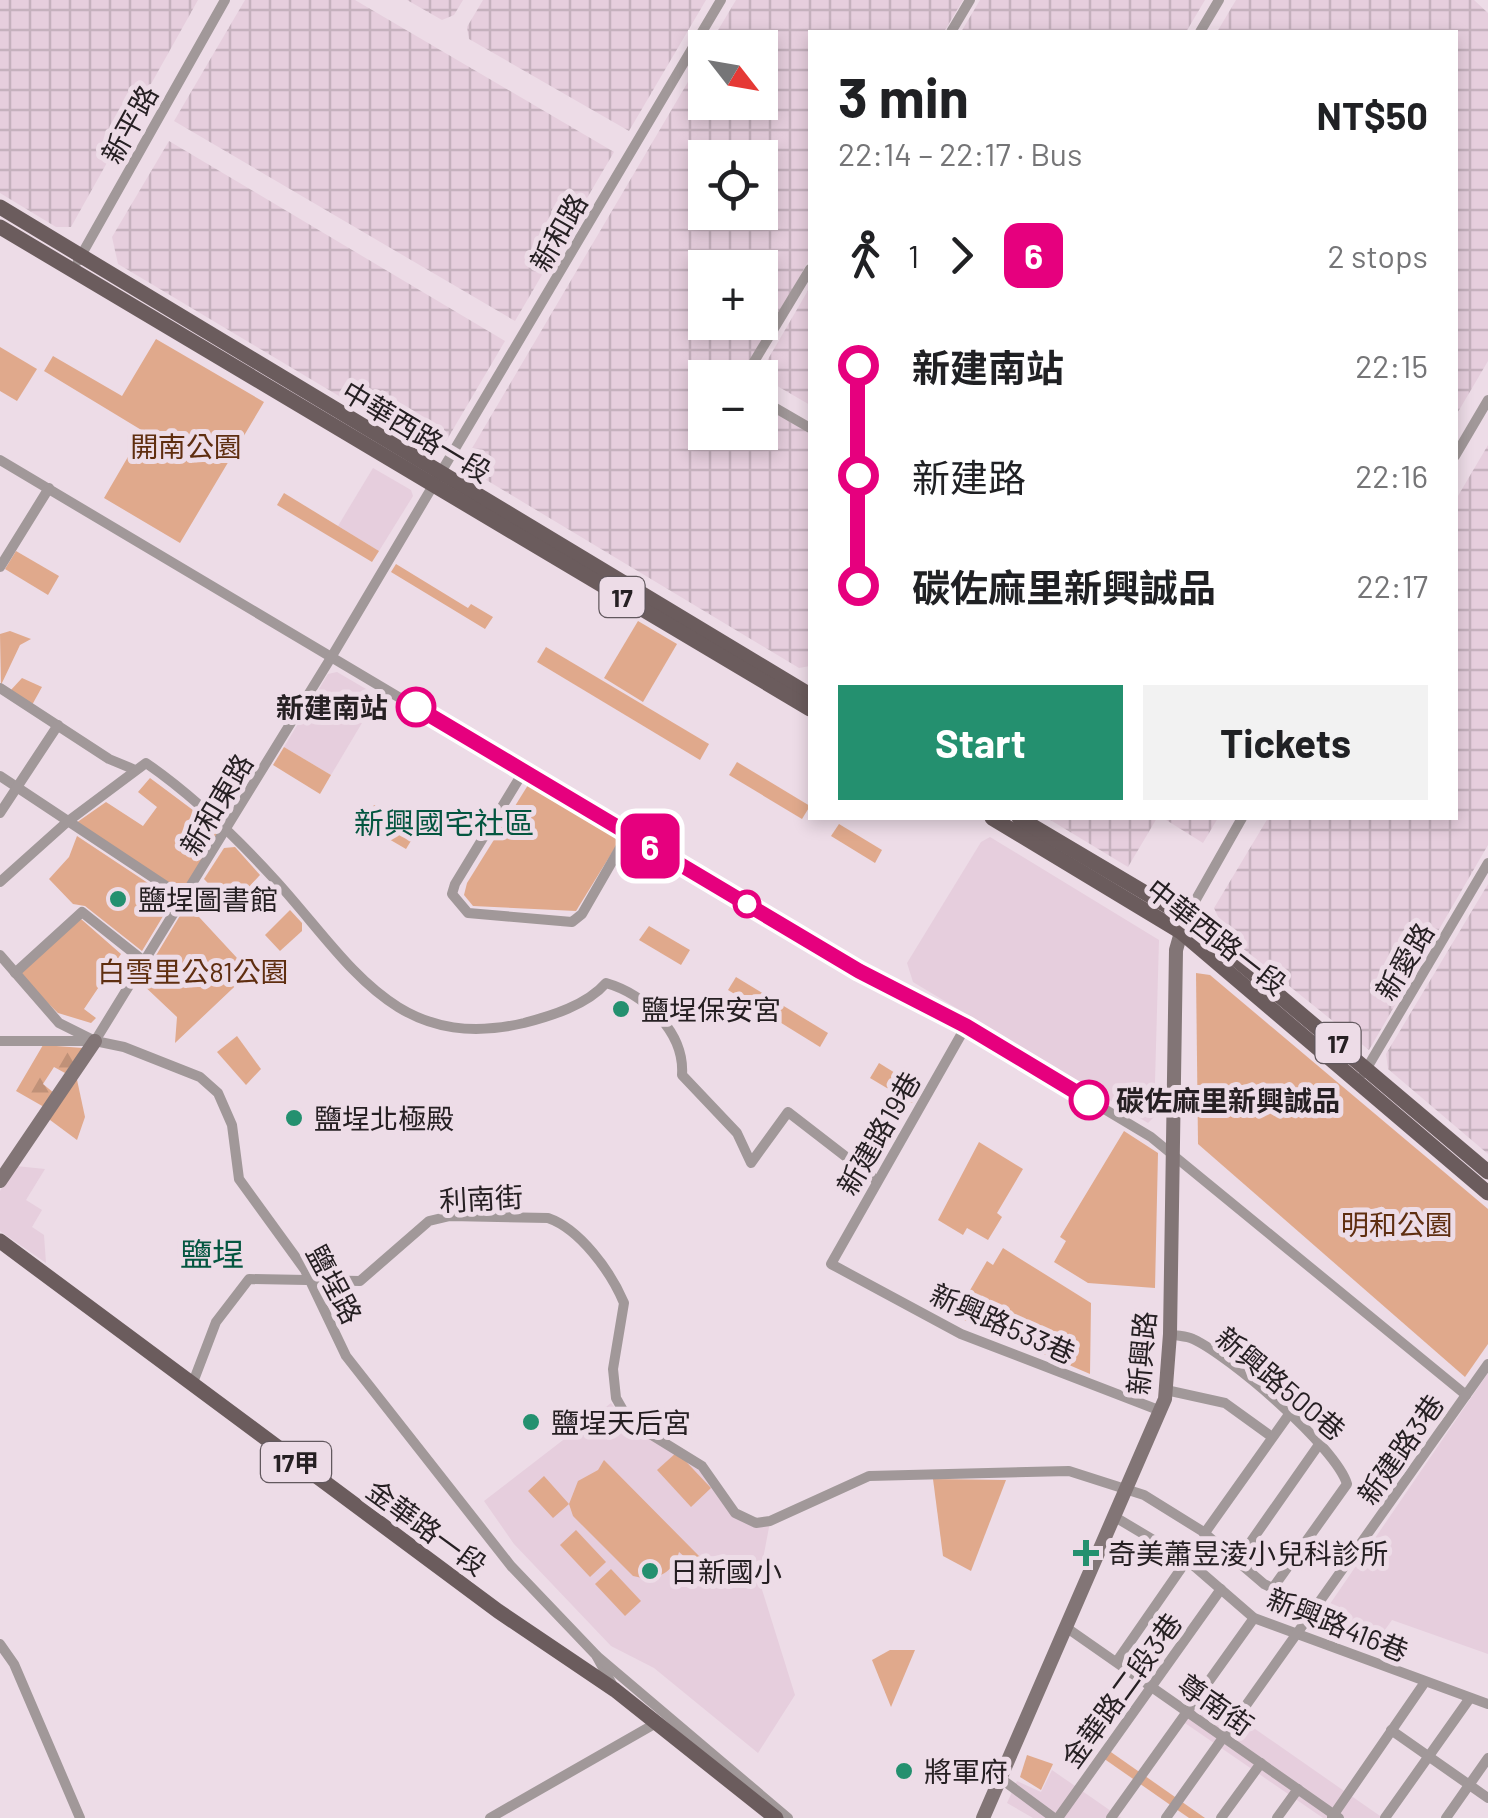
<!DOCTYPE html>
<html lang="en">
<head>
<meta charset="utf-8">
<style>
	body { margin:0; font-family:Barlow,"Noto Sans TC",sans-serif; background:#f2f2f2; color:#202124; height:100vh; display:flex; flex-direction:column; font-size:38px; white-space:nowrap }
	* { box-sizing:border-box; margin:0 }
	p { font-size:32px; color:#757577 }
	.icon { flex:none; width:55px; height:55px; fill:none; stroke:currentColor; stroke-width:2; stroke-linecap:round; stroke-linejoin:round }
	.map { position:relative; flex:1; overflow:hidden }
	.side { position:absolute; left:808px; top:30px; width:650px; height:790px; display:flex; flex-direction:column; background:#fff; border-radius:0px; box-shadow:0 5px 15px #0003 }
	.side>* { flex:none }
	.badge { padding:0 20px; border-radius:15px; font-size:35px; line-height:65px }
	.needle { width:65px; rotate:121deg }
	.controls { position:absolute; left:688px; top:30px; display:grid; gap:20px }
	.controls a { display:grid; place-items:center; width:90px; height:90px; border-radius:0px; background:#fff; box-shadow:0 5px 15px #0003; font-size:50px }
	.map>.badge { position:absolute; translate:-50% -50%; box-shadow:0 0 0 5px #fff }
	.legs { display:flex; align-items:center; gap:15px; height:110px; padding:0 30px; font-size:32px }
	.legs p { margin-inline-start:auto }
	.summary { display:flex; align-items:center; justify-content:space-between; height:170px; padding:0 30px }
	h1 { font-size:55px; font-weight:700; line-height:75px }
	.button { display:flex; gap:20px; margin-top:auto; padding:20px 30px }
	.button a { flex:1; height:115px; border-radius:0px; background:#24906f; color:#fff; font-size:40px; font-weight:700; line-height:115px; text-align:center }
	.button a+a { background:#f2f2f2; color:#202124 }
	ul { padding:0 30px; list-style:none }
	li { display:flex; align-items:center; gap:35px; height:110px; font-size:38px }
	li i { display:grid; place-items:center; width:15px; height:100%; margin:0 12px; background:currentColor }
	li i::after { content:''; width:25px; height:25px; margin:-12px; border:8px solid; border-radius:50%; background:#fff }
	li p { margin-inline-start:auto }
	li:first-child i { background:linear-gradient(#0000 50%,currentColor 0) }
	li:last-child i { background:linear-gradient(currentColor 50%,#0000 0) }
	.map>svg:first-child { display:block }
	.built { fill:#e6cedd }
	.industrial { fill:url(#industrial-grid); fill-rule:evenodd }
	.green { fill:#e0a98c }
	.forest { fill:url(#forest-firs) }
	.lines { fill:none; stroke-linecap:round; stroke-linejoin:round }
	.street { stroke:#a19899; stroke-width:10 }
	.secondary { stroke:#827576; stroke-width:14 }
	.primary { stroke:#6b5c5d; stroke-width:15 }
	.line-1-casing { stroke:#fff; stroke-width:22 }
	.line-1 { stroke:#e6007e; stroke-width:15 }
	.stop-1-dot { fill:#fff; stroke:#e6007e; stroke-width:5 }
	.poi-dot { fill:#24906f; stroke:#eddce7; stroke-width:4 }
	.labels { text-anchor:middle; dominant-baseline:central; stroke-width:10; stroke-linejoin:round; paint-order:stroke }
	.shield { fill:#eddce7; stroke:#62585e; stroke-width:2.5 }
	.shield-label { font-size:25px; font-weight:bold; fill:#262023 }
	.street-label { font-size:28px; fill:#262023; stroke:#eddce7 }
	.park-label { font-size:28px; fill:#5f2e10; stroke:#eddce7 }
	.stop-label { font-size:28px; font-weight:bold; fill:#262023; stroke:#eddce7; text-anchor:end }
	.poi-label { font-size:28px; fill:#262023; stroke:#eddce7; text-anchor:start }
	.neighbourhood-label { font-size:30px; fill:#045640; stroke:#eddce7 }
	.quarter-label { font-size:32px; fill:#045640; stroke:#eddce7 }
</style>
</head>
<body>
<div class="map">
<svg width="1488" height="1818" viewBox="0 0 1488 1818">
	<defs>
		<pattern id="industrial-grid" width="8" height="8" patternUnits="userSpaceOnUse" patternTransform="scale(2.5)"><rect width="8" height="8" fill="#e6cedd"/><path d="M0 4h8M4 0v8" fill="none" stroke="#c5b1bd"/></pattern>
		<pattern id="forest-firs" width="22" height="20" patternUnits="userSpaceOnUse" patternTransform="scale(2.5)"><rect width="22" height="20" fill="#e0a98c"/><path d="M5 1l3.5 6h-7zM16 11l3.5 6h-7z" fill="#c09178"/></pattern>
	</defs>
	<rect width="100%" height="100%" fill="#eddce7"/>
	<g class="built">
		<path d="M373 468 411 490 413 496 379 551 338 526Z"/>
		<path d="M337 672 378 696 331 775 284 747 328 674Z"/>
		<path d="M990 837 1159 940 1154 1117 1148 1123 913 982 907 963 981 842Z"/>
		<path d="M16 1166 45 1169 26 1200 42 1210 32 1227 44 1235 46 1263 0 1231V1191Z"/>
		<path d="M1488 1373V1654L1392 1620 1374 1645 1319 1620Z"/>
		<path d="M611 1403 633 1431 683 1452 741 1516 770 1522 759 1580 795 1695 758 1753 654 1668 611 1646 514 1544 484 1501Z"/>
		<path d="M1202 1692 1383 1818H1323L1182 1721Z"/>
		<path d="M1052 1770 1121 1818H1033L1007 1803 1017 1781 1041 1792Z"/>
	</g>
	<g class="industrial">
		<path d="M0 0H198L71 227H56L0 193Z"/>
		<path d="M245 0H355L614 152 515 321 174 121Z"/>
		<path d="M407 0H463L454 15 442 20Z"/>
		<path d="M483 0H706L629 131 469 39 467 27Z"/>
		<path d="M736 0H963L944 32H810V258L743 377 705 378V432H760V402L810 433V666L799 668 473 472 468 455 705 53V102H760V48L708 47ZM705 158H760V212H705ZM705 268H760V322H705Z"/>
		<path d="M980 0H1205L1186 32H961Z"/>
		<path d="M1236 0H1474L1488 13V361L1455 417V32H1217Z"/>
		<path d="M169 141 505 341 445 443 426 448 118 264 112 237Z"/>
		<path d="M810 287V405L767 380 764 366Z"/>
		<path d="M1488 445V845L1369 1050 1227 936 1214 908 1268 818H1455V501Z"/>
		<path d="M1047 818H1157L1128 867Z"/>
		<path d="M1163 818H1218L1203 843Z"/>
		<path d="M1488 884V1154L1388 1069 1386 1054Z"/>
	</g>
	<g class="green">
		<path d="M156 339 264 402 180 543 104 498 143 431 44 371 53 356 122 396Z"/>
		<path d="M0 347 37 369 17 401 0 391Z"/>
		<path d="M284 493 379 551 372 562 277 505Z"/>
		<path d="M16 551 59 576 48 595 5 569Z"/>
		<path d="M396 564 468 608 471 604 493 617 485 629 391 572Z"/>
		<path d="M638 621 677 644 643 702 604 678Z"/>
		<path d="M10 631 31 639 20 645 1 685 0 634Z"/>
		<path d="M546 647 709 744 700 760 537 662Z"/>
		<path d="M22 678 42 687 32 705 10 691Z"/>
		<path d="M284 747 331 775 320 794 273 765Z"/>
		<path d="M737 762 810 806 802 819 729 775Z"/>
		<path d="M533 777 624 833 576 911 473 906 464 895 467 883Z"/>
		<path d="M150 778 221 831 183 896 76 823 106 802 143 826 157 807 138 792Z"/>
		<path d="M374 805 417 831 406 849 363 824Z"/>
		<path d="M839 824 882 850 875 863 831 836Z"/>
		<path d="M77 836 169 897 171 903 142 951 85 906 73 904 49 879 69 857Z"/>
		<path d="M235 847 260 875 230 907 204 879 224 848Z"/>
		<path d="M187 904 250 972 175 1043 177 1017 140 982Z"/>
		<path d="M290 910 302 923V931L280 951 265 935Z"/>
		<path d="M81 919 121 954 84 1009 96 1018 91 1023 58 1013 18 974Z"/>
		<path d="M649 926 690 950 681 965 639 940Z"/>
		<path d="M1196 973 1210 975 1488 1209V1344L1465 1377 1198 1144Z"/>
		<path d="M736 977 828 1033 820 1047 728 990Z"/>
		<path d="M237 1036 261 1069 246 1085 217 1052Z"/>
		<path d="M879 1063 921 1089 912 1103 870 1078Z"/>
		<path d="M76 1075 85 1117 77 1140 46 1117Z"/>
		<path d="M1124 1131 1158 1153 1155 1288 1088 1283 1054 1262 1066 1241 1060 1237Z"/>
		<path d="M979 1142 1023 1169 997 1213 1002 1217 988 1240 967 1228 963 1235 938 1220Z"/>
		<path d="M1003 1248 1091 1303 1090 1374 955 1316 987 1261 993 1265Z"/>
		<path d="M677 1452 711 1488 691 1507 657 1470Z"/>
		<path d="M604 1460 700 1557 693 1564 679 1552C673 1574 655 1582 633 1576L573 1516 569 1504 553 1518 528 1491 544 1476 569 1504 578 1481 598 1470Z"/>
		<path d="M933 1479 1006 1480 971 1571 943 1556Z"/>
		<path d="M576 1530 606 1562 590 1577 560 1545Z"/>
		<path d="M611 1569 641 1601 625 1616 595 1584Z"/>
		<path d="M890 1650H915L891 1707 872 1660Z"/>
		<path d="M1108 1750 1205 1818H1189L1103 1758Z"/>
		<path d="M1027 1755 1053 1764 1041 1790 1020 1777Z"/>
	</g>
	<path class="forest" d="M43 1045 83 1048 65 1073 54 1067 43 1084 54 1093 44 1107 16 1091Z"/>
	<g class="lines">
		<g class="street">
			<path d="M951 32 970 0"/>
			<path d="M1200 32 1219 0"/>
			<path d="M78 261 225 0"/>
			<path d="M750 378 752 365 810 269"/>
			<path d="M760 399 810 428"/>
			<path d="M1455 456 1488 400"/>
			<path d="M0 460 859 971 959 1022 1151 1137 1466 1395"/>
			<path d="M0 567 49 488"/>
			<path d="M0 688 109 759 133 769"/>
			<path d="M525 769 455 884 452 894 468 913 572 922 582 914 628 834"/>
			<path d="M0 776 184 898"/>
			<path d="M0 813 58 725"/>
			<path d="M0 882 67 822 146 763C195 797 237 838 277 882 351 964 396 1053 524 1023 551 1016 587 1005 606 983 644 994 685 1032 682 1075L737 1133 751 1163 788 1112 876 1180"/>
			<path d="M1186 917 1242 818"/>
			<path d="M0 955 59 1023 95 1041 332 656 721 0"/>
			<path d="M15 973 82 912 145 962"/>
			<path d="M966 1026 831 1264 961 1334 1161 1411"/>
			<path d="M0 1041H95L124 1047 200 1077 218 1093 232 1125 239 1179 305 1270 346 1356 511 1566 596 1655 613 1686"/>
			<path d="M1364 1073 1488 863"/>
			<path d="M1170 1334C1177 1336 1187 1336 1193 1339 1230 1356 1336 1447 1347 1484L1272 1589"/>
			<path d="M192 1385 216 1322 249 1279 360 1281 429 1221 450 1216 548 1218C580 1229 611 1272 624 1303L613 1369 616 1398 629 1421 702 1466 735 1513 756 1523 770 1521 869 1476 1069 1471 1144 1495 1202 1531 1264 1584 1315 1609"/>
			<path d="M1166 1390 1225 1403 1272 1437"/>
			<path d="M1115 1517 1187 1560 1254 1618 1488 1704"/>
			<path d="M1204 1534 1290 1413"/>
			<path d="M1238 1560 1320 1443"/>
			<path d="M1067 1628 1339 1818"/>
			<path d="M0 1644 14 1664 80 1818"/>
			<path d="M597 1656 788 1818"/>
			<path d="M1117 1661 1187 1560"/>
			<path d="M1391 1730 1488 1798"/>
			<path d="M1000 1778 1054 1818"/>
			<path d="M1332 1817 1425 1682"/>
			<path d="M490 1818 658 1722"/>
			<path d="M1058 1818 1221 1589"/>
			<path d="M1111 1818 1254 1618"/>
			<path d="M1166 1818 1488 1364"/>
			<path d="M1221 1818 1261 1763"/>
			<path d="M1277 1818 1298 1789"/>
			<path d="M1385 1818 1470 1698"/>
			<path d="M1446 1818 1488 1758"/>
		</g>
		<g class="secondary">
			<path d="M0 1181 95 1041"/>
			<path d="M983 1818 1165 1399 1170 1334 1176 950 1184 922"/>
		</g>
		<g class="primary">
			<path d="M0 207 810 695"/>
			<path d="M0 227 810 709"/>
			<path d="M992 818 1181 932 1488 1193"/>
			<path d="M1019 818 1186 917 1488 1172"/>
			<path d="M0 1241 498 1611 615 1690 776 1818"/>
		</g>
	</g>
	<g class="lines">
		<defs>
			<path id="line-1" d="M416 707 859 971 966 1026 1089 1100"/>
		</defs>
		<use href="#line-1" class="line-1-casing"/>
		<use href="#line-1" class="line-1"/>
	</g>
	<g class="stop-1-dot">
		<circle cx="416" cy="707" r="18"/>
		<circle cx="747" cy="904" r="12"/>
		<circle cx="1089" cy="1100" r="18"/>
	</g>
	<g class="poi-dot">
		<circle cx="118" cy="899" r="10"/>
		<circle cx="621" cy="1009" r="10"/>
		<circle cx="294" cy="1118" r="10"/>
		<circle cx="531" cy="1422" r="10"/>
		<path d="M1081 1538h10v10h10v10h-10v10h-10v-10h-10v-10h10z"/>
		<circle cx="650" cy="1571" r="10"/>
		<circle cx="904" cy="1771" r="10"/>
	</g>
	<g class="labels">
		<g class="shield">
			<rect x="599.5" y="577" width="45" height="40" rx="8"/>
			<rect x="1315.5" y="1023" width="45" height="40" rx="8"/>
			<rect x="261" y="1442" width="70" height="40" rx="8"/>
		</g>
		<g class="shield-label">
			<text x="622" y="597">17</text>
			<text x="1338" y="1043">17</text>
			<text x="296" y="1462">17甲</text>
		</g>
		<g class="street-label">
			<text transform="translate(129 124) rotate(-61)">新平路</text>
			<text transform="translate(558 232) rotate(-60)">新和路</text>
			<text transform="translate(417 431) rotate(31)">中華西路一段</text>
			<text transform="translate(216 804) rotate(-59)">新和東路</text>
			<text transform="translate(1217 936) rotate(38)">中華西路一段</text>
			<text transform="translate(1404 961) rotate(-59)">新愛路</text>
			<text transform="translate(878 1133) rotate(-60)">新建路19巷</text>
			<text transform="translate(481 1198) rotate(-3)">利南街</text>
			<text transform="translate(335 1284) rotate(62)">鹽埕路</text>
			<text transform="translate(1003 1323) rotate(24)">新興路533巷</text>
			<text transform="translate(1141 1353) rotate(-85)">新興路</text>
			<text transform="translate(1281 1383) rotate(40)">新興路500巷</text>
			<text transform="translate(1400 1449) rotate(-55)">新建路3巷</text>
			<text transform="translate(427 1527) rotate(36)">金華路一段</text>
			<text transform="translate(1338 1624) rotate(22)">新興路416巷</text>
			<text transform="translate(1121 1690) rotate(-54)">金華路二段3巷</text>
			<text transform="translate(1216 1704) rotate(35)">尊南街</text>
		</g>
		<g class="park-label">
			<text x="186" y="446">開南公園</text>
			<text x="193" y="971">白雪里公81公園</text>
			<text x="1397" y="1224">明和公園</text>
		</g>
		<g class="stop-label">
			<text x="388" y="707">新建南站</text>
			<text x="1116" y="1100" text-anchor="start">碳佐麻里新興誠品</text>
		</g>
		<g class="poi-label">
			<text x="138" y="899">鹽埕圖書館</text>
			<text x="641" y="1009">鹽埕保安宮</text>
			<text x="314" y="1118">鹽埕北極殿</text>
			<text x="551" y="1422">鹽埕天后宮</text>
			<text x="1108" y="1553">奇美蕭昱淩小兒科診所</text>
			<text x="670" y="1571">日新國小</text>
			<text x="924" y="1771">將軍府</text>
		</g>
		<g class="neighbourhood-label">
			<text x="444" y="822">新興國宅社區</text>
		</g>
		<g class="quarter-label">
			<text x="212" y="1253">鹽埕</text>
		</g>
	</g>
</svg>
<div class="controls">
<a><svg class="needle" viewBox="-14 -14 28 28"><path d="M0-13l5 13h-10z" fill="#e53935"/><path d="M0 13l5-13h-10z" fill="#757577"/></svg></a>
<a><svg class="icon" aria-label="locate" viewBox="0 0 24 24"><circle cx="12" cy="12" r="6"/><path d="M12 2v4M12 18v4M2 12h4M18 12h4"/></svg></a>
<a>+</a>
<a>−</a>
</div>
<b class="badge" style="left:650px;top:846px;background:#e6007e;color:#fff">6</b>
<section class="side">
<div class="summary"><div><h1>3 min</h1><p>22:14 – 22:17 · Bus</p></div><b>NT$50</b></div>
<div class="legs"><svg class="icon" aria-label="walk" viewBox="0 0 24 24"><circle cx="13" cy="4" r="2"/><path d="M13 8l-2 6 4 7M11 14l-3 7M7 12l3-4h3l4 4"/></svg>1<svg class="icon" aria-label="forward" viewBox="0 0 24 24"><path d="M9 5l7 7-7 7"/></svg><b class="badge" style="background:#e6007e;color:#fff">6</b><p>2 stops</p></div>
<ul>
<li><i style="color:#e6007e"></i><b>新建南站</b><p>22:15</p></li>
<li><i style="color:#e6007e"></i><span>新建路</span><p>22:16</p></li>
<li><i style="color:#e6007e"></i><b>碳佐麻里新興誠品</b><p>22:17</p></li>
</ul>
<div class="button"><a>Start</a><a>Tickets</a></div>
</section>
</div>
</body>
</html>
